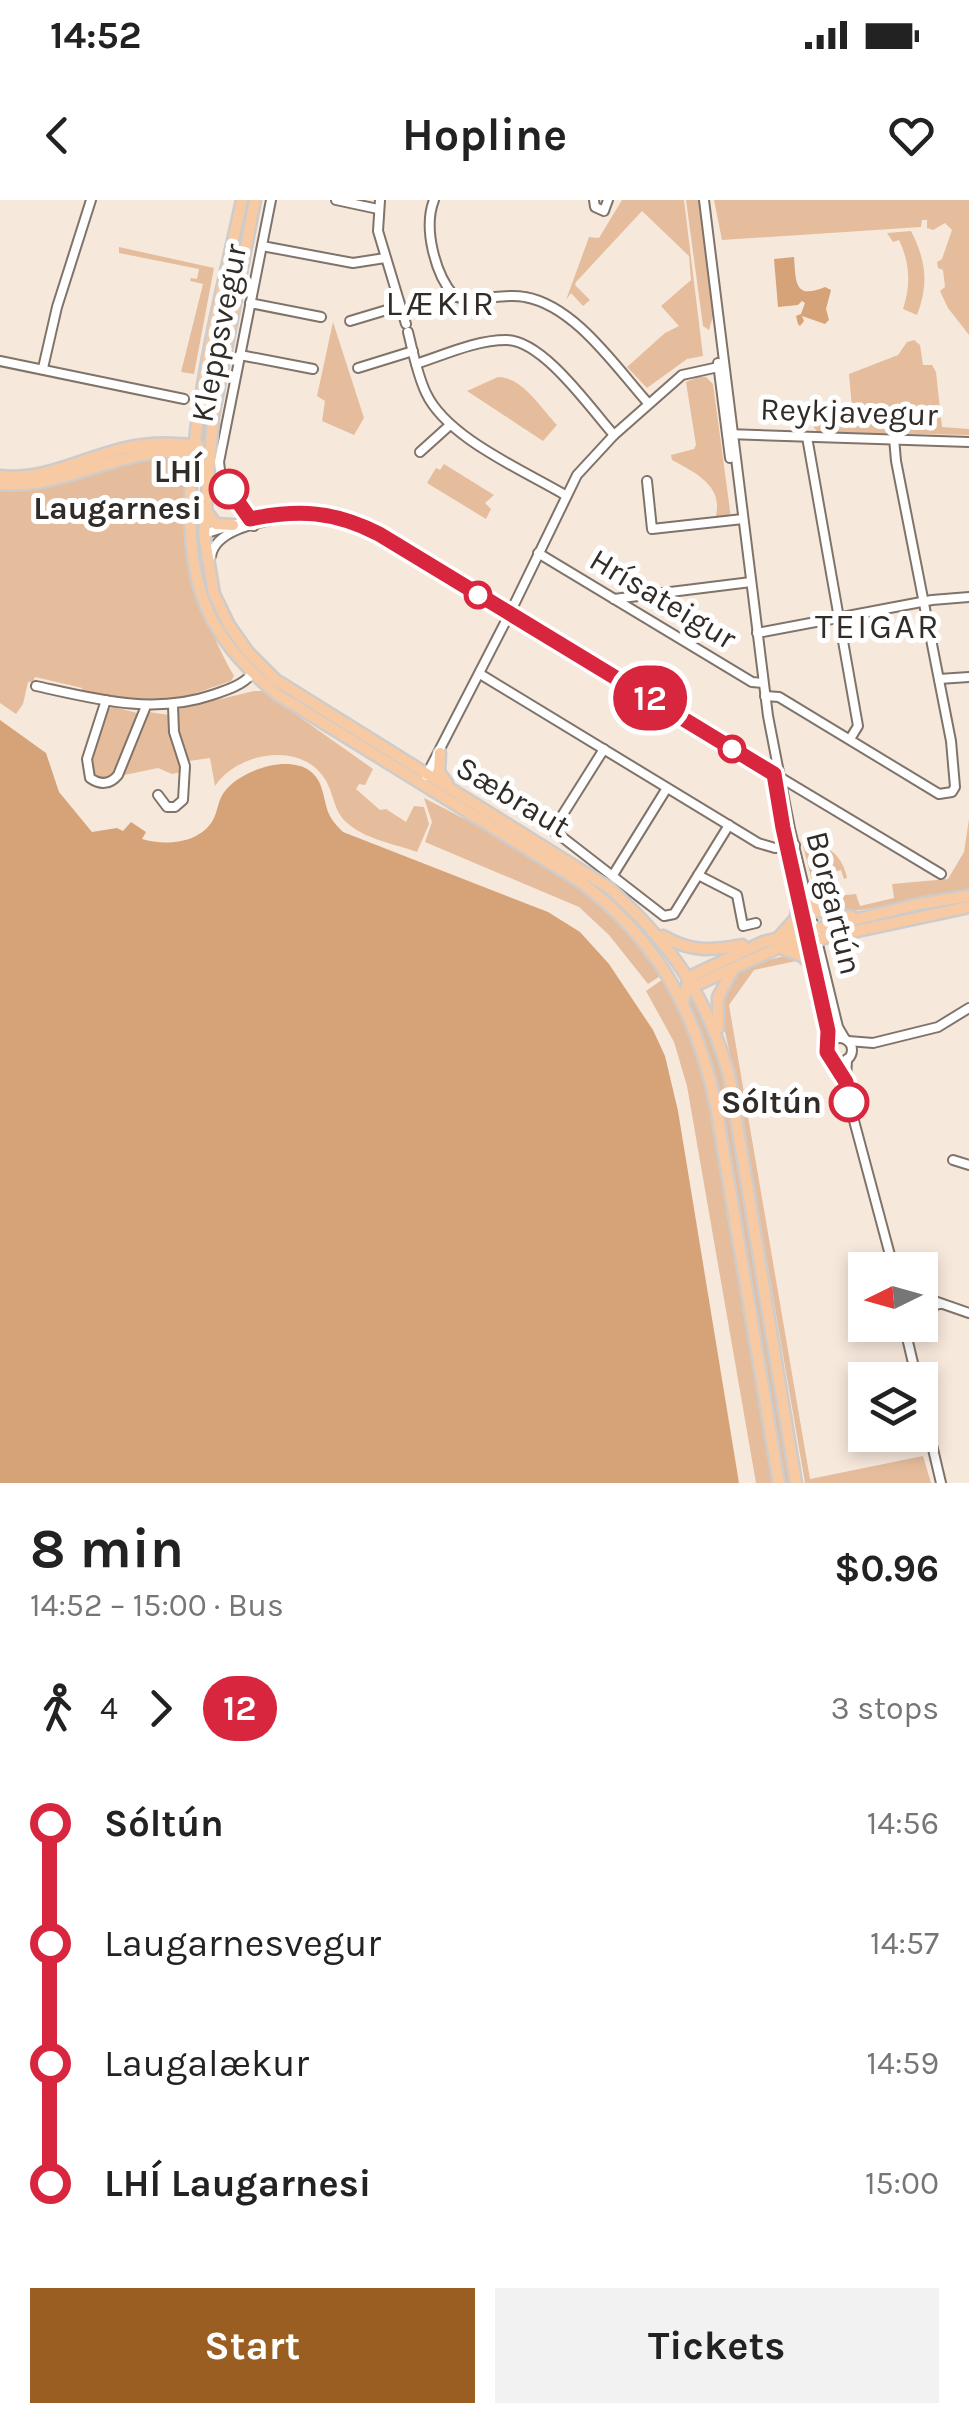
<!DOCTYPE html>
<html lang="en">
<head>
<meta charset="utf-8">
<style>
	body { margin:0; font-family:Karla,sans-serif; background:#f2f2f2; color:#222; height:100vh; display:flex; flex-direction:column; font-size:38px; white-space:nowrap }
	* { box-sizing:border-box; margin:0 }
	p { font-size:32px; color:#767676 }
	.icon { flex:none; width:55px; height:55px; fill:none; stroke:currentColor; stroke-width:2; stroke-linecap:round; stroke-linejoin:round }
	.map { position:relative; height:1283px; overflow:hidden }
	.panel { display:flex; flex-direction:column; background:#fff; flex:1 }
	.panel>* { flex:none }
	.badge { padding:0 20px; border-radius:32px; font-size:35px; line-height:65px }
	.needle { width:65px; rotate:265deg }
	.buttons { position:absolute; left:848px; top:1052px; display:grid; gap:20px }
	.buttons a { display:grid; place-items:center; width:90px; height:90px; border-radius:0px; background:#fff; box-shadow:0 5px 15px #0003; font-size:50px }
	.map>.badge { position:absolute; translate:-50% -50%; box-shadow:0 0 0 5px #fff }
	.legs { display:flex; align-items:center; gap:15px; height:110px; padding:0 30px; font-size:32px }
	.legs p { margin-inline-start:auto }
	.headline { display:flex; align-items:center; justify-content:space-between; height:170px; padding:0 30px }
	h1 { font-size:55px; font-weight:700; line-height:75px }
	.action { display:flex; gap:20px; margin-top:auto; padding:20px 30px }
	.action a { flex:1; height:115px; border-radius:0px; background:#9b5e22; color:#fff; font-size:40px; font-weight:700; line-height:115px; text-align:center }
	.action a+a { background:#f2f2f2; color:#222 }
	ul { padding:0 30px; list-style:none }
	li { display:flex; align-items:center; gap:35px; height:120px; font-size:38px }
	li i { display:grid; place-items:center; width:15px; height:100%; margin:0 12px; background:currentColor }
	li i::after { content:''; width:25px; height:25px; margin:-12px; border:8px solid; border-radius:50%; background:#fff }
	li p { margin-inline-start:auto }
	li:first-child i { background:linear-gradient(#0000 50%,currentColor 0) }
	li:last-child i { background:linear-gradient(currentColor 50%,#0000 0) }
	.status { display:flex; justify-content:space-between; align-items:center; height:70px; padding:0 50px; background:#fff; direction:ltr }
	.status svg { height:28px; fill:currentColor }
	header { display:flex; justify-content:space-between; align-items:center; height:130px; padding:0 30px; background:#fff; font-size:45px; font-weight:700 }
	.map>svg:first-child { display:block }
	.green { fill:#e5bd9d }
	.water { fill:#d6a277 }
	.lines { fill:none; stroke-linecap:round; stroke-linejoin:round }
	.minor-casing { stroke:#807369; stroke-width:12 }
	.major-casing { stroke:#cecccb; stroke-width:15 }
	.minor { stroke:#fff; stroke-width:8 }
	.major { stroke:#f7caa3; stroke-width:10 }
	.line-1-casing { stroke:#fff; stroke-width:22 }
	.line-1 { stroke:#d7263d; stroke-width:15 }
	.stop-1-dot { fill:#fff; stroke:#d7263d; stroke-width:5 }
	.labels { text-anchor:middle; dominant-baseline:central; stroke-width:10; stroke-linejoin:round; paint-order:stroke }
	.street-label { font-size:32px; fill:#322c28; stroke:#fff }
	.stop-label { font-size:32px; font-weight:bold; fill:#322c28; stroke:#fff; text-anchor:end }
	.neighbourhood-label { font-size:35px; letter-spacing:2.5px; fill:#322c28; stroke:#fff }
</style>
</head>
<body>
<div class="status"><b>14:52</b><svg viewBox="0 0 49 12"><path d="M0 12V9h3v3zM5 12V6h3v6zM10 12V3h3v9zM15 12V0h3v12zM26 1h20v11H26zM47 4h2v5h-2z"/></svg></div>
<header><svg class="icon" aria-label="back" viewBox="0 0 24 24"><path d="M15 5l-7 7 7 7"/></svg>Hopline<svg class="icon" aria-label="heart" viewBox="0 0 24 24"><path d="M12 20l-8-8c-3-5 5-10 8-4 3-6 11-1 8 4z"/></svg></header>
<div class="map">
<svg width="969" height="1283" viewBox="0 0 969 1283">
	<rect width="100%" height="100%" fill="#f7e8dc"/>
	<g class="green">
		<path d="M245 0H251L215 179 207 235 203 243 200 242 203 213Z"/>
		<path d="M622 0H684L703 156 687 159 647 188 627 167 665 133 679 126 661 106 691 80 689 56 642 11 576 82 575 85 590 100 583 106 571 93 566 100 589 37 599 38Z"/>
		<path d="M686 0H701L712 101 713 116 709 130 703 126Z"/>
		<path d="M714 0H969V135L948 108 940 91 945 87 943 70 938 68 937 62 942 59 952 30 945 23 933 30 927 28V20H922L921 27 722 40Z"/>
		<path d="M911 31C926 60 929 84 917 115L903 109C911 85 910 63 899 40L893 42 887 33Z"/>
		<path d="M119 47 214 68 194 174 181 172 203 84 190 81 191 78 197 79 199 69 119 53Z"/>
		<path d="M333 122 364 218 354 235 322 221 325 201 317 196Z"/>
		<path d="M914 140 920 145 923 165H932L936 172 942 227 969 229V235L817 232 812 224 813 213 818 214 825 225H844L853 220 849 174 898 155 907 142Z"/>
		<path d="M498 177C522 177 541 208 557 225L543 241 467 191Z"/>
		<path d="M698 177H706L713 184 731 318 721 320 716 315C723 285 694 272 672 260L671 255 694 249 696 245 686 182Z"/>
		<path d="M136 258 174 260 187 268C200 311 192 359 202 403 207 424 223 457 234 476L231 481 167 503 82 493V488L35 477 33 482H28L23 504 16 514 0 503V288C47 292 92 272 136 258Z"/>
		<path d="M444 264 494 295 485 303 491 309 486 319 427 283 436 268 440 270Z"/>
		<path d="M254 491H263L373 569 365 585 359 584 356 589 380 610 386 609 406 622 414 606 424 607 429 624 417 652C395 644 364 639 346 622 332 609 334 589 322 575 296 541 236 554 215 586L210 558 189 561 178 532 179 509Z"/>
		<path d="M111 506 137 513 116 569 112 577 106 579 93 574C88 551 99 526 111 506Z"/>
		<path d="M149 512 169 515 181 572 172 574 158 568 120 576 143 520Z"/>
		<path d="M424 598C519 647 597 686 662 775L648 784 609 735 579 707 425 642 432 622Z"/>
		<path d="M969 619V692L842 713 821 703 816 696 803 646C826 640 843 656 847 678L844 679 841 670 820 675 825 697 856 694 860 706 894 698 892 684 948 679 964 652Z"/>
		<path d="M784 756 801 760 754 770 729 805 810 1279 923 1256 931 1283H805L736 881 721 814 722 796 735 769Z"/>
		<path d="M663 779 687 820 709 883 775 1283H756L687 886 674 842 646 791Z"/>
		<path d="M693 794 727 882 795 1283H783L719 896 709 859 687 805V797Z"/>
	</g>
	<g class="water">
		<path d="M794 57C796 82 794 100 825 87L831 90 826 109 829 120 825 124 802 116 804 121 800 126 798 124 796 116 801 114 805 103 802 101 798 105 778 107 774 59Z"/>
		<path d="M0 520 46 553 59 592 92 632 117 628 123 631 131 622 146 632 142 639C165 646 199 644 213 620 218 611 218 599 225 591 240 571 287 554 310 571 324 581 323 600 329 614 332 621 338 627 343 632L548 712 580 732 609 764 653 830 665 856 678 911 739 1283H0Z"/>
	</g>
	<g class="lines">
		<defs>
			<g id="minor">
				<path d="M336 0 378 9"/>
				<path d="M380 0 378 31 406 124"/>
				<path d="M434 0C423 28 435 74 454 96 477 104 501 92 525 97 575 106 615 166 648 203"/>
				<path d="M594 0 595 7 604 11 608 0"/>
				<path d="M704 0 768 516 790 629 838 827 845 839"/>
				<path d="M262 46 353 63 385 58"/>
				<path d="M250 103 321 117"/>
				<path d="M350 121 400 106"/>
				<path d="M408 132C413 152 417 174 426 193 447 238 523 270 565 295"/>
				<path d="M240 155 313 169"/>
				<path d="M0 161 184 199"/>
				<path d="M718 163 730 258"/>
				<path d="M416 164C444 155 476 140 506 140 543 140 590 208 614 235"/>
				<path d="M43 168 57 107 91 0"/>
				<path d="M358 168 413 151"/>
				<path d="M727 234 969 242"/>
				<path d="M807 237 858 526 850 539"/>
				<path d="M420 252 450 225"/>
				<path d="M647 281 652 329 743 319"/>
				<path d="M254 326 221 278 219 262 271 0"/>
				<path d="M204 334C256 317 302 303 355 322L941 674"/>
				<path d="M538 353 752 482 763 483"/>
				<path d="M211 356C216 326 270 321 296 315"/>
				<path d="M614 399 751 382"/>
				<path d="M757 433 932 400 969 397"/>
				<path d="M480 474 758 643 775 648 795 645"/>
				<path d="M939 479 969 477"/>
				<path d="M36 486C95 499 153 515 212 495 227 490 241 486 252 474"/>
				<path d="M765 496 779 497 939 594 952 592 955 587 951 541 896 261 894 238"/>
				<path d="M106 500 87 559 90 578C100 585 110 585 118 575L146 506"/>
				<path d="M604 549 553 630 664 716 674 714 729 625"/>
				<path d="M774 570 783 628 830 842"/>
				<path d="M426 576 510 413 577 275 614 235 682 175 723 166"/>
				<path d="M158 595 167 607H175L183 600 185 566 174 532 173 506"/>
				<path d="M613 675 667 588"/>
				<path d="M698 675 737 695 743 726 756 723"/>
				<circle cx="840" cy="850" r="12"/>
				<path d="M848 841 873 843 938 827 969 808"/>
				<path d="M847 859 846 881 849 902 894 1070"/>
				<path d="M953 960 969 965"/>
				<path d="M920 1096 969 1113"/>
				<path d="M920 1107 940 1104"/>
				<path d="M904 1125 917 1180"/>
				<path d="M920 1194 941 1283"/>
			</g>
			<g id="major">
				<path d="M242 0C220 103 168 293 201 393 214 435 244 467 278 495L581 682C659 742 696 811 716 906L779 1283"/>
				<path d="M255 0 213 217 204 334 214 394 229 425 248 452 276 480 608 687C670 742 706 794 729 875L796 1283"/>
				<path d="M0 276C43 281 81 259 121 249 148 242 172 242 199 246"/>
				<path d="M0 284C70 290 123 242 198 254"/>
				<path d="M206 311 216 324 233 325"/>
				<path d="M440 553 439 572 447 583"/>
				<path d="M809 702 820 712 852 717"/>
				<path d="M663 736C691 752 710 751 742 745"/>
				<path d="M779 737 796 718 799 695"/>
				<path d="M783 749 802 756 815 768"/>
				<path d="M692 787 778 748 969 707"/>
				<path d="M683 802 689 777 763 742 919 704 969 696"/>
				<path d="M718 828V797L733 769"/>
			</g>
		</defs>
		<use href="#minor" class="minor-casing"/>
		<use href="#major" class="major-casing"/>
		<use href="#minor" class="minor"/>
		<use href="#major" class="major"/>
	</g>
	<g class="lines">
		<defs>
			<path id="line-1" d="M229 289 250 319C299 309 334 311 379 334L774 574 783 628 828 831 827 852 846 882 849 902"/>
		</defs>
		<use href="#line-1" class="line-1-casing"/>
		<use href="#line-1" class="line-1"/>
	</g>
	<g class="stop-1-dot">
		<circle cx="229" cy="289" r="18"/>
		<circle cx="478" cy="395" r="12"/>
		<circle cx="732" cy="549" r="12"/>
		<circle cx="849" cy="902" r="18"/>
	</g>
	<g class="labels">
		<g class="street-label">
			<text transform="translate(219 133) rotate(-79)">Kleppsvegur</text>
			<text transform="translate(849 212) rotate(2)">Reykjavegur</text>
			<text transform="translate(663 399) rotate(31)">Hrísateigur</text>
			<text transform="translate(513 597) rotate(31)">Sæbraut</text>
			<text transform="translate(834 703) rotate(76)">Borgartún</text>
		</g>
		<g class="stop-label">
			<text x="202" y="271">LHÍ<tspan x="202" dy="37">Laugarnesi</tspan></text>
			<text x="822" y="902">Sóltún</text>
		</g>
		<g class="neighbourhood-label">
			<text x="441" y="103">LÆKIR</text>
			<text x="878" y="426">TEIGAR</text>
		</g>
	</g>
</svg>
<div class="buttons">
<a><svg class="needle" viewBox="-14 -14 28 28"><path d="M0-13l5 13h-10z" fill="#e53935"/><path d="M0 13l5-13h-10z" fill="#767676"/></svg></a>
<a><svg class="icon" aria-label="layers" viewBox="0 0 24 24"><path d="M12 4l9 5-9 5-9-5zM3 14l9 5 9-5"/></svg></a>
</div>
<b class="badge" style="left:650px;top:498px;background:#d7263d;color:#fff">12</b>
</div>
<section class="panel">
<div class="headline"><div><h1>8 min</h1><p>14:52 – 15:00 · Bus</p></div><b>$0.96</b></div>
<div class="legs"><svg class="icon" aria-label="walk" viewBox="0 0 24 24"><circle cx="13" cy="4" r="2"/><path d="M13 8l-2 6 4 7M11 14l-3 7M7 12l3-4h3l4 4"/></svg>4<svg class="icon" aria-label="forward" viewBox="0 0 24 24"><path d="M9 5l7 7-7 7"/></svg><b class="badge" style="background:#d7263d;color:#fff">12</b><p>3 stops</p></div>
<ul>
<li><i style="color:#d7263d"></i><b>Sóltún</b><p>14:56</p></li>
<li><i style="color:#d7263d"></i><span>Laugarnesvegur</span><p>14:57</p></li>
<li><i style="color:#d7263d"></i><span>Laugalækur</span><p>14:59</p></li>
<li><i style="color:#d7263d"></i><b>LHÍ Laugarnesi</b><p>15:00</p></li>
</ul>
<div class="action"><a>Start</a><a>Tickets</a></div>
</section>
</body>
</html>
